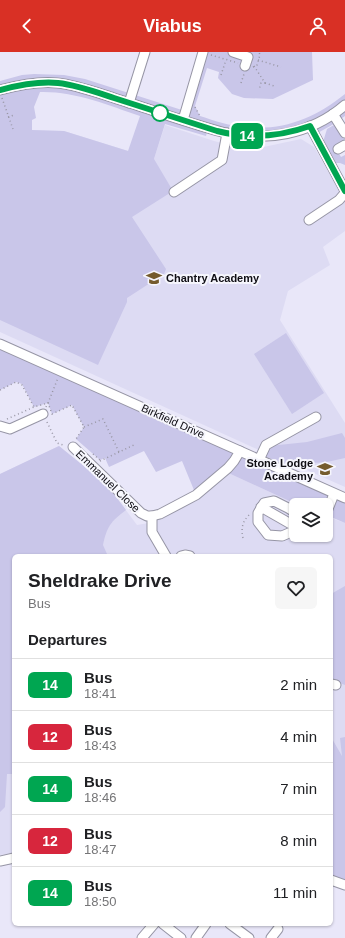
<!DOCTYPE html>
<html lang="en">
<head>
<meta charset="utf-8">
<style>
	body { margin:0; font-family:Helvetica,sans-serif; background:#f6f6f6; color:#202124; height:100vh; display:flex; flex-direction:column; font-size:15px; white-space:nowrap }
	* { box-sizing:border-box; margin:0 }
	p { font-size:13px; color:#757577 }
	.icon { flex:none; width:22px; height:22px; fill:none; stroke:currentColor; stroke-width:2; stroke-linecap:round; stroke-linejoin:round }
	.map { position:relative; flex:1; overflow:hidden }
	.drawer { position:absolute; left:12px; top:502px; width:321px; height:372px; display:flex; flex-direction:column; background:#fff; border-radius:6px; box-shadow:0 1px 3px #0004 }
	.drawer>* { flex:none }
	.badge { padding:0 8px; border-radius:6px; font-size:14px; line-height:26px }
	.controls { position:absolute; left:289px; top:446px; display:grid; gap:8px }
	.controls a { display:grid; place-items:center; width:44px; height:44px; border-radius:6px; background:#fff; box-shadow:0 1px 3px #0004; font-size:20px }
	.map>.badge { position:absolute; translate:-50% -50%; box-shadow:0 0 0 2px #fff }
	h2 { padding:0 16px; font-size:15px; line-height:36px }
	.round { display:grid; place-items:center; flex:none; width:42px; height:42px; border-radius:6px; background:#f6f6f6 }
	.overview { display:flex; align-items:center; justify-content:space-between; height:68px; padding:0 16px }
	h1 { font-size:19px; font-weight:800; line-height:30px }
	ul { padding:0; list-style:none }
	li { display:flex; align-items:center; gap:12px; height:52px; padding:0 16px; border-top:1px solid #e0e0e0 }
	li div { flex:1 }
	li b { display:block; font-size:15px }
	li em { font-style:normal }
	li .badge { min-width:44px; font-weight:700; text-align:center }
	header { display:flex; justify-content:space-between; align-items:center; height:52px; padding:0 16px; background:#d93025; color:#fff; font-size:18px; font-weight:800 }
	.map>svg:first-child { display:block }
	.built { fill:#dddbf3 }
	.green { fill:#c9c6e9; fill-rule:evenodd }
	.lines { fill:none; stroke-linecap:round; stroke-linejoin:round }
	.minor-casing { stroke:#9695a5; stroke-width:11 }
	.path { stroke:#9896a4; stroke-width:1.5; stroke-dasharray:1 3; stroke-linecap:butt }
	.minor { stroke:#fff; stroke-width:9 }
	.line-casing { stroke:#fff; stroke-width:9 }
	.line { stroke:#00a651; stroke-width:6 }
	.stop-dot { fill:#fff; stroke:#00a651; stroke-width:2 }
	.labels { text-anchor:middle; dominant-baseline:central; stroke-width:4; stroke-linejoin:round; paint-order:stroke }
	.poi-label { font-size:11px; font-weight:bold; fill:#0f0e14; stroke:#f6f6fd; text-anchor:start }
	.street-label { font-size:11px; fill:#0f0e14; stroke:#f6f6fd }
</style>
</head>
<body>
<header><svg class="icon" aria-label="back" viewBox="0 0 24 24"><path d="M15 5l-7 7 7 7"/></svg>Viabus<svg class="icon" aria-label="person" viewBox="0 0 24 24"><circle cx="12" cy="8" r="4"/><path d="M4 21q1-7 8-7t8 7"/></svg></header>
<div class="map">
<svg width="345" height="886" viewBox="0 0 345 886">
	<rect width="100%" height="100%" fill="#e9e7f9"/>
	<g class="built">
		<path d="M165 73 214 89 230 93 259 96 301 87 314 95 345 149V179L323 195 330 213 288 239 280 268 345 371V435L266 400 259 398 0 280V85L22 78 64 79 154 107Z"/>
		<path d="M59 394 107 433 137 473 154 470 196 443 224 419 298 453H296V483H326V464L345 471V830L331 825V504H14V801L0 803V422Z"/>
	</g>
	<g class="green">
		<path d="M203 0H312L313 28 273 47 244 46 232 42 218 26 219 20 207 16 195 54 200 64C215 69 230 74 245 75 284 79 315 66 345 42V64L332 73 314 83 310 74 278 83 208 76 206 84 165 72 154 107 173 139 132 165 166 217 164 222 127 246V250L98 313 0 268V29L22 23 34 22 64 23 85 27 185 59ZM40 40C74 39 108 53 140 64L128 99 64 79 32 78V68L36 66 34 55Z"/>
		<path d="M334 73 338 74 345 86 343 90 335 95 341 105 345 103V113L340 111H336L323 90 327 77Z"/>
		<path d="M286 281 324 341 292 362 254 302Z"/>
		<path d="M0 292 345 446V471L331 465 326 460V453H298L224 419 196 443 182 409 156 420 144 399 109 415 105 406 100 408 76 387 84 375 72 353 52 362 48 351 34 355 22 332 16 330 0 338Z"/>
		<path d="M342 381 345 386V406L327 410 286 413 262 403 269 394 307 390Z"/>
		<path d="M59 394 107 433 126 458C110 470 107 475 103 493L107 502 104 504H14V722H7L5 755 0 760V422Z"/>
		<path d="M345 534V633L331 628V542Z"/>
		<path d="M331 685 342 704 340 686 345 685V830L331 825Z"/>
	</g>
	<g class="lines">
		<defs>
			<g id="minor">
				<path d="M233 0 248 5 245 14"/>
				<path d="M0 38C19 33 38 29 57 31 77 33 95 40 114 46 150 57 185 70 222 80 264 91 312 82 345 53"/>
				<path d="M129 51 145 0"/>
				<path d="M333 62 345 81"/>
				<path d="M183 68 203 0"/>
				<path d="M310 74 345 139"/>
				<path d="M338 97 345 93"/>
				<path d="M174 140 222 108 227 81"/>
				<path d="M309 168 339 148 345 141"/>
				<path d="M0 292 345 446"/>
				<path d="M0 374 10 377 43 362"/>
				<path d="M73 395 141 461 147 464H152L160 462 196 443 228 416 234 409 240 399"/>
				<path d="M259 408 266 393 316 365"/>
				<path d="M261 455 296 475"/>
				<path d="M296 461 288 456 274 449 264 451 258 461V470L268 483 282 484 296 478"/>
				<path d="M326 462 334 442"/>
				<path d="M152 464V480L166 504"/>
				<path d="M181 504 185 503 190 504"/>
				<path d="M331 632 336 633"/>
				<path d="M0 809 14 806"/>
				<path d="M331 828 345 833"/>
				<path d="M163 872 181 886"/>
				<path d="M230 872 249 886"/>
				<path d="M142 886 154 872"/>
				<path d="M196 886 206 872"/>
				<path d="M271 886 278 877"/>
			</g>
		</defs>
		<use href="#minor" class="minor-casing"/>
		<g class="path">
			<path d="M211 3 238 11"/>
			<path d="M258 8 281 15"/>
			<path d="M254 14 265 31H261L259 38"/>
			<path d="M253 15 257 13 260 3 259 0"/>
			<path d="M221 23 226 8"/>
			<path d="M241 31 244 22"/>
			<path d="M265 31 274 34"/>
			<path d="M2 46 14 80"/>
			<path d="M195 55 200 64"/>
			<path d="M8 65 14 63"/>
			<path d="M0 338 16 330 22 333 34 355"/>
			<path d="M46 355 48 351 52 362 72 353 84 375 76 387"/>
			<path d="M7 367 34 355 48 351 58 326"/>
			<path d="M47 370 57 391 63 393 65 392"/>
			<path d="M84 375 103 367 119 400"/>
			<path d="M93 402 100 408"/>
			<path d="M100 409 136 392"/>
			<path d="M243 486C241 477 242 470 249 463"/>
		</g>
		<use href="#minor" class="minor"/>
	</g>
	<g class="lines">
		<defs>
			<path id="line" d="M0 38C19 33 38 29 58 31 77 33 96 40 114 46 148 57 182 68 217 79 248 87 279 85 310 74L345 139"/>
		</defs>
		<use href="#line" class="line-casing"/>
		<use href="#line" class="line"/>
	</g>
	<defs>
		<symbol id="school-bare" viewBox="-9 -9 18 18"><path d="M0-5L7-2L0 1L-7-2ZM-4 1L0 2.5L4 1V4Q0 6-4 4Z" fill="#755b2d" stroke="#f6f6fd" stroke-width="2.5" paint-order="stroke"/></symbol>
	</defs>
	<g fill-rule="evenodd">
		<use href="#school-bare" x="143" y="215" width="22" height="22"/>
		<use href="#school-bare" x="314" y="406" width="22" height="22"/>
	</g>
	<circle class="stop-dot" cx="160" cy="61" r="8"/>
	<g class="labels">
		<g class="poi-label">
			<text x="166" y="226">Chantry Academy</text>
			<text x="313" y="411" text-anchor="end">Stone Lodge<tspan x="313" dy="13">Academy</tspan></text>
		</g>
		<g class="street-label">
			<text transform="translate(173 369) rotate(24)">Birkfield Drive</text>
			<text transform="translate(108 429) rotate(44)">Emmanuel Close</text>
		</g>
	</g>
</svg>
<div class="controls">
<a><svg class="icon" aria-label="layers" viewBox="0 0 24 24"><path d="M12 4l9 5-9 5-9-5zM3 14l9 5 9-5"/></svg></a>
</div>
<b class="badge" style="left:247px;top:84px;background:#00a651;color:#fff">14</b>
<section class="drawer">
<div class="overview"><div><h1>Sheldrake Drive</h1><p>Bus</p></div><a class="round"><svg class="icon" aria-label="heart" viewBox="0 0 24 24"><path d="M12 20l-8-8c-3-5 5-10 8-4 3-6 11-1 8 4z"/></svg></a></div>
<h2>Departures</h2>
<ul>
<li><span class="badge" style="background:#00a651;color:#fff">14</span><div><b>Bus</b><p>18:41</p></div><em>2 min</em></li>
<li><span class="badge" style="background:#d7263d;color:#fff">12</span><div><b>Bus</b><p>18:43</p></div><em>4 min</em></li>
<li><span class="badge" style="background:#00a651;color:#fff">14</span><div><b>Bus</b><p>18:46</p></div><em>7 min</em></li>
<li><span class="badge" style="background:#d7263d;color:#fff">12</span><div><b>Bus</b><p>18:47</p></div><em>8 min</em></li>
<li><span class="badge" style="background:#00a651;color:#fff">14</span><div><b>Bus</b><p>18:50</p></div><em>11 min</em></li>
</ul>
</section>
</div>
</body>
</html>
